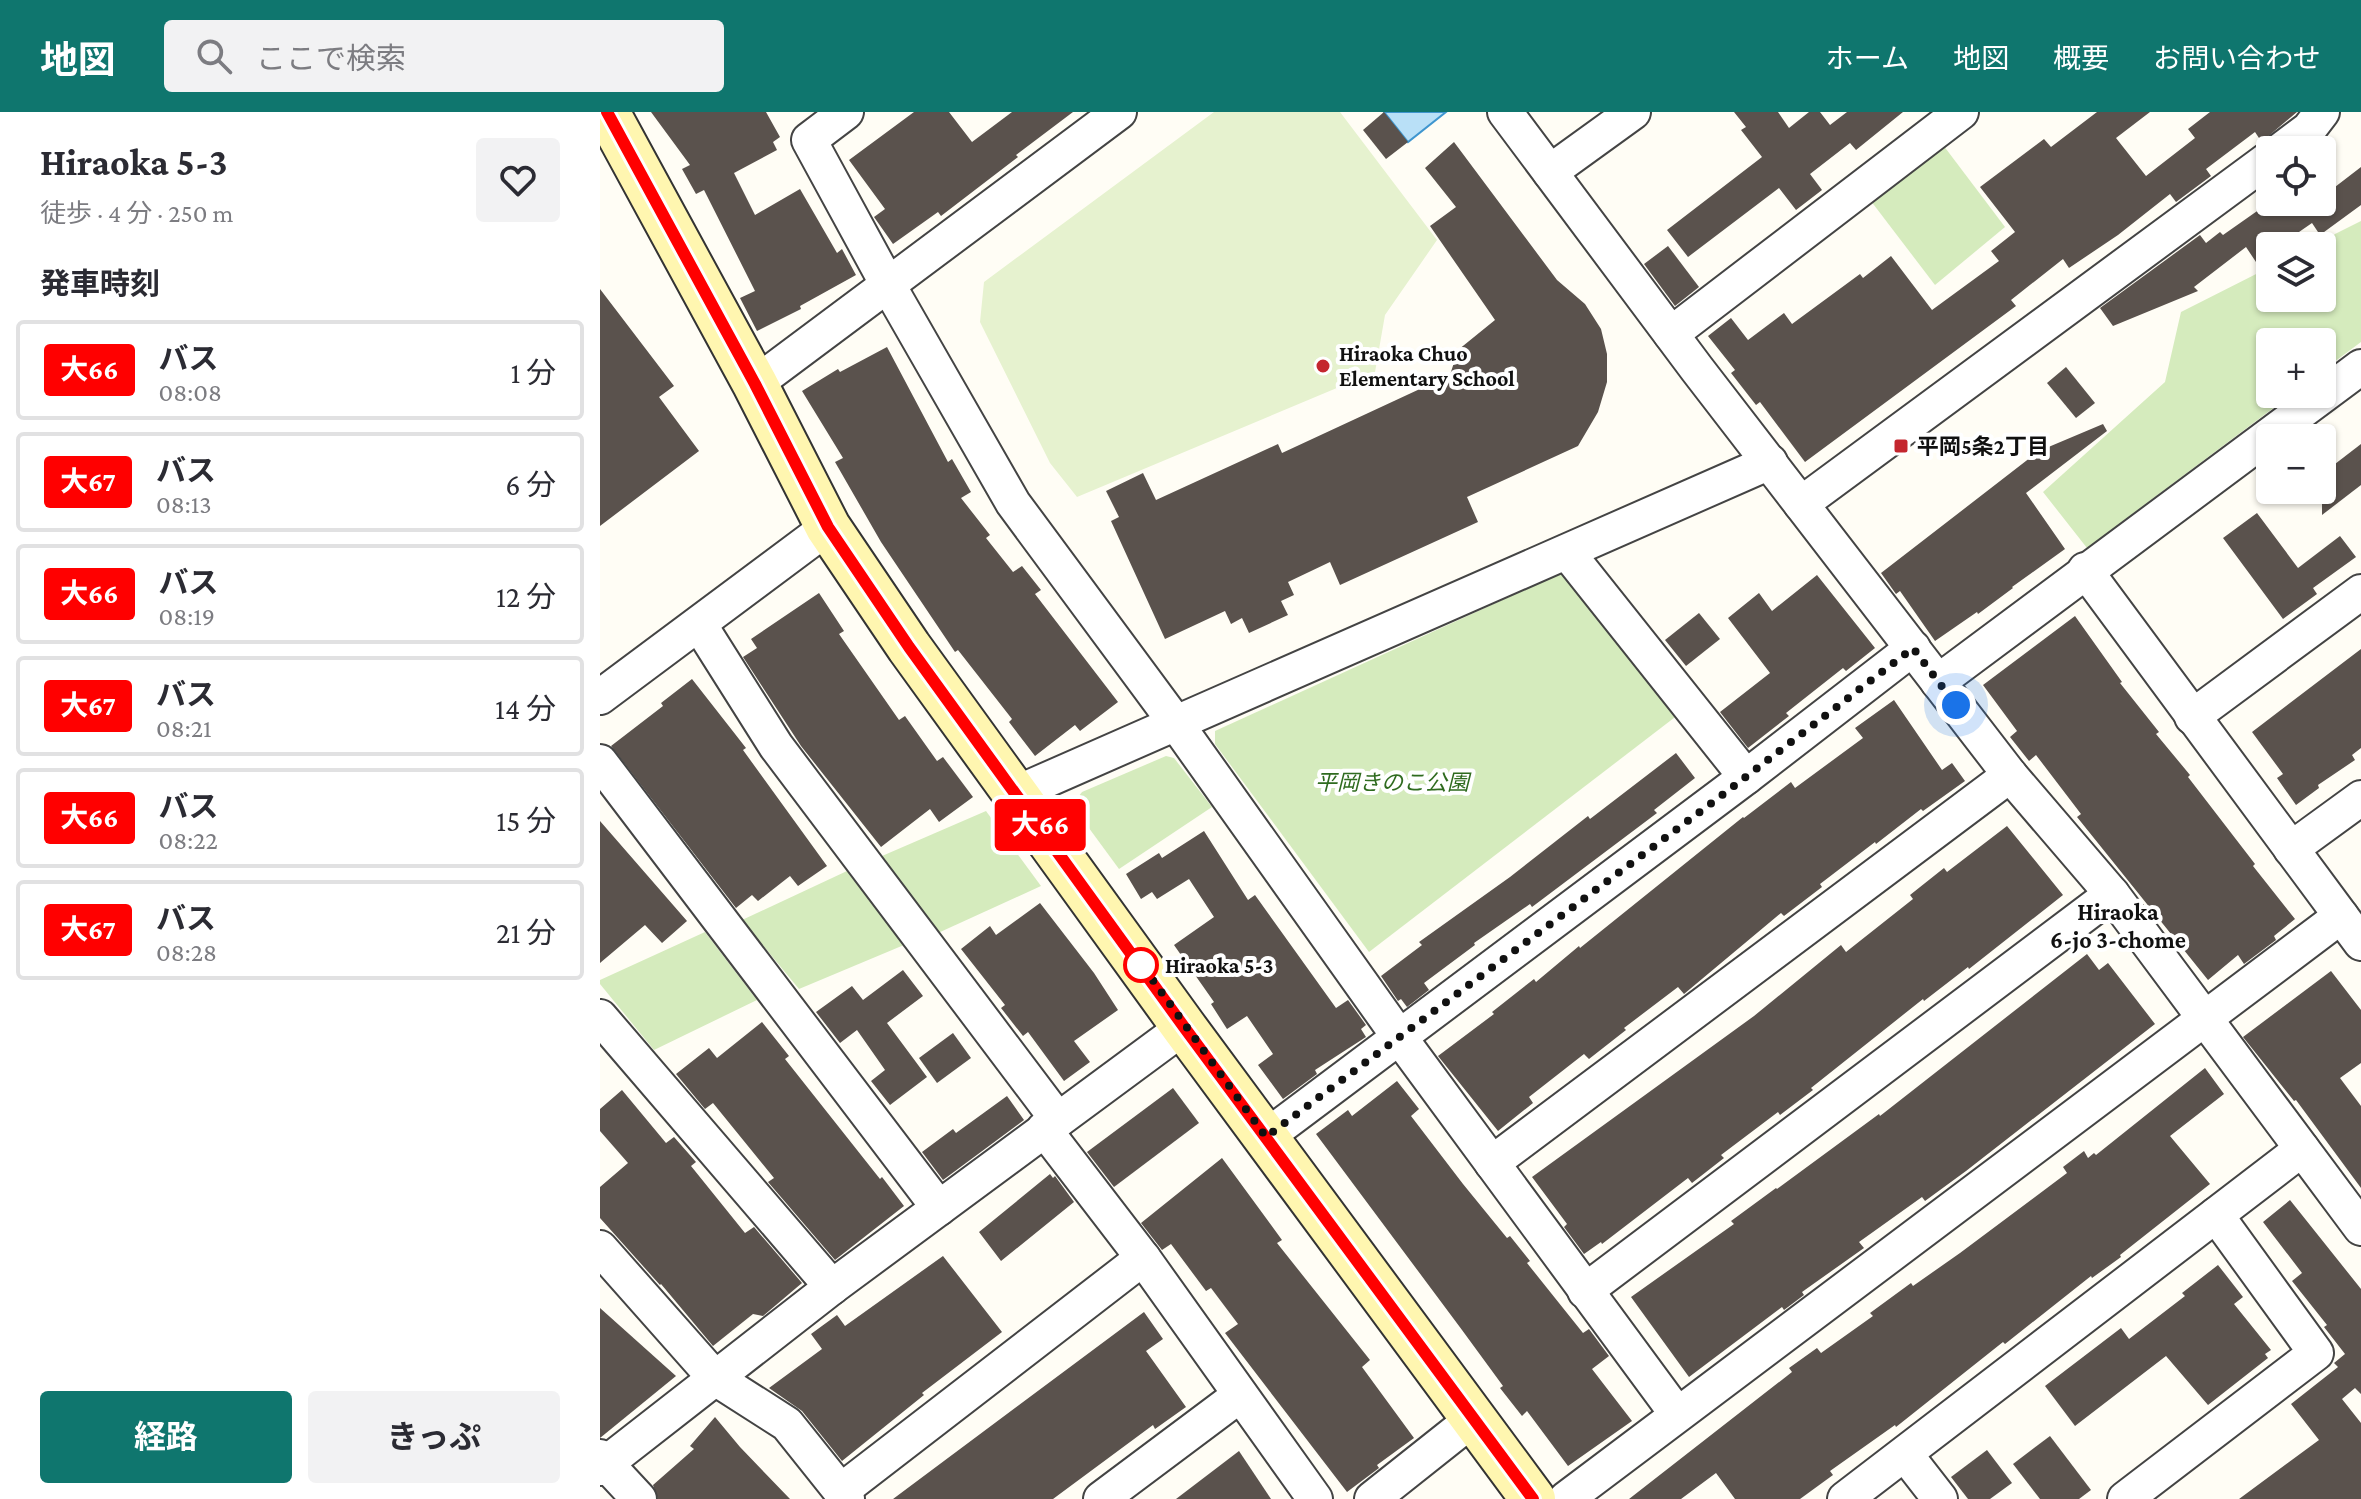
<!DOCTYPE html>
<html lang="ja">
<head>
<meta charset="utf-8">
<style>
	body { margin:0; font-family:"Crimson Pro","Noto Sans JP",serif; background:#f2f2f3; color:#2b2b33; height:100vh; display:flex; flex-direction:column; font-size:30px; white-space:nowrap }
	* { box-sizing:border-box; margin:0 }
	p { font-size:26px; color:#7c7c81 }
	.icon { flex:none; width:44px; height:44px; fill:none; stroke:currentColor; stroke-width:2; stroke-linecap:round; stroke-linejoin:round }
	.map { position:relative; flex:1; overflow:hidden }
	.panel { display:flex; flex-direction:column; background:#fff; width:600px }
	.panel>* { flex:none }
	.badge { padding:0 16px; border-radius:6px; font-size:28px; line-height:52px }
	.fabs { position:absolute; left:1656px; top:24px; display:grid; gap:16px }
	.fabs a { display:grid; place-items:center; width:80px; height:80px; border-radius:8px; background:#fff; box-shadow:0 2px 6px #0004; font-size:40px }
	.you { position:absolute; width:40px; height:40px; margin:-20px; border:6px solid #fff; border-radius:50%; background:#1a73e8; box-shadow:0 0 0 12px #1a73e833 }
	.map>.badge { position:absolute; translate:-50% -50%; box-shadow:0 0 0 4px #fff }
	h2 { padding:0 40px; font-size:30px; line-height:72px }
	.round { display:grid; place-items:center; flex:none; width:84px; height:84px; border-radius:8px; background:#f2f2f3 }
	.headline { display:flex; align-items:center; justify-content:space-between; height:136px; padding:0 40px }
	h1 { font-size:38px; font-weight:700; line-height:60px }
	.button { display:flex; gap:16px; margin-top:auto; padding:16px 40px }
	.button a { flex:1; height:92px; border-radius:8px; background:#0f766e; color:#fff; font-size:32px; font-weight:700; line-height:92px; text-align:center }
	.button a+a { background:#f2f2f3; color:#2b2b33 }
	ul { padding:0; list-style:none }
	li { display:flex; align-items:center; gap:24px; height:100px; margin:0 16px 12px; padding:0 24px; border:4px solid #e1e1e2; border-radius:8px }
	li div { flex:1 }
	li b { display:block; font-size:30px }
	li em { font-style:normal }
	li .badge { min-width:88px; font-weight:700; text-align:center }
	header { display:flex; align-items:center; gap:48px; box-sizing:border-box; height:112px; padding:0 40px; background:#0f766e; color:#fff }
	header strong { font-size:38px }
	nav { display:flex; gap:44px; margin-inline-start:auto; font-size:28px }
	.search { width:560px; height:72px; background:#f2f2f3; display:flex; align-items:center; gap:20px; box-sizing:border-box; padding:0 28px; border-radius:8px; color:#7c7c81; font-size:30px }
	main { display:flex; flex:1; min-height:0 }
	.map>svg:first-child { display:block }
	.green { fill:#d5ebbd }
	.pitch { fill:#e6f2cf }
	.water { fill:#b9e0f7; stroke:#3f96cf; stroke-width:2 }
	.building { fill:#5a524d }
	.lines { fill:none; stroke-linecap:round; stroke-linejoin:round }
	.street-casing { stroke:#444; stroke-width:38 }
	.secondary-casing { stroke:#333; stroke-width:48 }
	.street { stroke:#fff; stroke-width:34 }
	.secondary { stroke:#fff6b0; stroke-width:44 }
	.line-casing { stroke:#fff; stroke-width:18 }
	.line { stroke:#f00; stroke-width:12 }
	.walk { stroke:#111; stroke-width:8; stroke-dasharray:0 14.4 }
	.poi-dot { fill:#c4262e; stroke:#fff; stroke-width:3 }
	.stop-dot { fill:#fff; stroke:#f00; stroke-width:4 }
	.labels { text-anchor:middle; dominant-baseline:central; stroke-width:8; stroke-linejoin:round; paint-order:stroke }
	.poi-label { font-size:22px; font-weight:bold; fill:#111; stroke:#fff; text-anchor:start }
	.park-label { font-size:22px; font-style:italic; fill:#2f6b1f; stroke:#fff }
	.stop-label { font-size:22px; font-weight:bold; fill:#111; stroke:#fff; text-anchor:start }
	.neighbourhood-label { font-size:24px; font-weight:bold; fill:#111; stroke:#fff }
</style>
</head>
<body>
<header>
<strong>地図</strong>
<div class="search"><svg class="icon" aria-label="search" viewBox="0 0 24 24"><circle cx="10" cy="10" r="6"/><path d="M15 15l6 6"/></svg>ここで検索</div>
<nav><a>ホーム</a><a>地図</a><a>概要</a><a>お問い合わせ</a></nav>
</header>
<main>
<section class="panel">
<div class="headline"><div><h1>Hiraoka 5-3</h1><p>徒歩 · 4 分 · 250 m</p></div><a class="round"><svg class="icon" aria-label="heart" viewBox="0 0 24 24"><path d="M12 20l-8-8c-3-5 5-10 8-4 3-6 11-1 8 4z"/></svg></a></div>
<h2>発車時刻</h2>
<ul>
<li><span class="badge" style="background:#f00;color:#fff">大66</span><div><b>バス</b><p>08:08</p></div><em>1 分</em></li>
<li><span class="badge" style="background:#f00;color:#fff">大67</span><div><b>バス</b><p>08:13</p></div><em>6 分</em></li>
<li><span class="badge" style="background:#f00;color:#fff">大66</span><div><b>バス</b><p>08:19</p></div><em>12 分</em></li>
<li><span class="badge" style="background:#f00;color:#fff">大67</span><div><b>バス</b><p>08:21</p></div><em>14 分</em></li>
<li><span class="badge" style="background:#f00;color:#fff">大66</span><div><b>バス</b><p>08:22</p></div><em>15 分</em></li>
<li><span class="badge" style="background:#f00;color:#fff">大67</span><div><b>バス</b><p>08:28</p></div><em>21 分</em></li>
</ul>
<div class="button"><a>経路</a><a>きっぷ</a></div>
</section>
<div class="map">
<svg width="1761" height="1387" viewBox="0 0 1761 1387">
	<rect width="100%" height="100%" fill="#fffdf5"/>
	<g class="green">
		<path d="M1334 21 1405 115 1335 173 1261 76Z"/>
		<path d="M1761 109V230L1722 259V230H1670V282H1692L1487 436 1443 380 1565 270 1581 200 1670 155V186H1722V134H1711Z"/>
		<path d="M964 460 1083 599 769 840 615 632V619Z"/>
		<path d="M566 644 574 646 612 695 519 757 472 693 482 680Z"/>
		<path d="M386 699 441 774 338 821 282 744Z"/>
		<path d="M247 759 304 833 199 877 142 808Z"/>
		<path d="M105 820 157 888 54 938 0 872V868Z"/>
	</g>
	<path class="pitch" d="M614 0H740L837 128 785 203 775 260 477 385 450 351 380 210 384 170Z"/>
	<path class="water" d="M784 0H846L808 30Z"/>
	<g class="building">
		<path d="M51 0H166L180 25 173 30 177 38 134 61 155 103 200 77 237 141 242 137 256 163 200 194 201 197 157 219 140 186 155 179 104 78 96 82 82 57 90 53Z"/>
		<path d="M314 0H349L372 30 412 0H473L416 43 418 45 341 104 338 100 293 132 274 105 285 97 249 48Z"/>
		<path d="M784 0 808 30 786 47 763 18Z"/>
		<path d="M1134 0H1178L1189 16 1209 0H1220L1230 13 1247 0H1303L1256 38 1250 31 1210 62 1222 78 1196 98 1179 76 1088 145 1067 118 1162 45 1141 18 1146 15Z"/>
		<path d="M1497 0H1550L1516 26 1546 64 1595 26 1588 17 1610 0H1697L1665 27 1661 29 1655 20 1606 57 1611 64 1576 90 1570 82 1518 123 1469 156 1463 147 1411 188 1416 194 1205 350 1160 290 1156 293 1131 261 1135 258 1108 224 1131 206 1148 228 1184 201 1192 212 1260 162 1263 166 1291 144 1332 198 1399 149 1391 139 1415 120 1380 75 1444 27 1451 35Z"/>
		<path d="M854 30 957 168 985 192 1001 217 1007 242V270L998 300 978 334 867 385 878 410 740 473 730 450 688 470 694 483 681 489 688 503 649 521 642 506 631 512 625 499 565 527 511 409 519 405 506 379 543 361 556 388 678 332 682 341 850 263 858 238 895 208 830 114 856 95 825 56Z"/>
		<path d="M1761 55V93L1720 123 1712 111 1679 134H1670V140L1656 150 1646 135 1594 175 1598 179 1513 214 1500 196 1600 123 1606 131 1620 120 1623 123 1670 90H1722V85Z"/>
		<path d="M1068 134 1099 175 1075 194 1044 152Z"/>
		<path d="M0 177 74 274 59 285 99 339 0 414Z"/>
		<path d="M287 235 348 350 352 347 371 380 361 386 390 423 386 426 413 460 422 454 441 478 435 482 518 590 480 619 475 613 435 644 409 610 412 607 358 538 355 540 281 430 235 350 243 346 202 279 238 257 240 260Z"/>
		<path d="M1466 255 1495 291 1476 306 1447 271Z"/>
		<path d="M1503 312 1507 319 1426 381 1465 437 1412 475 1413 476 1378 502 1377 500 1335 529 1300 479 1296 482 1281 461 1439 339Z"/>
		<path d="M1761 332V373L1722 403V362Z"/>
		<path d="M1657 401 1698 456 1740 424 1756 445 1713 476 1717 482 1683 507 1623 426Z"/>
		<path d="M1217 463 1275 536 1246 559 1243 556 1186 601 1189 604 1148 636 1120 600 1170 561 1128 506 1159 481 1172 499Z"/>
		<path d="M219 481 244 519 239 522 299 608 305 604 337 649 343 645 373 685 339 710 330 697 281 735 201 634 143 545 157 536 151 527Z"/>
		<path d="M1099 501 1120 527 1086 554 1065 528Z"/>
		<path d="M1475 504 1522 570 1520 571 1559 620 1556 622 1590 663 1588 665 1655 752 1653 754 1695 807 1674 824 1676 828 1644 852 1638 843 1608 868 1477 705 1481 702 1436 643 1429 649 1410 625 1417 619 1383 573Z"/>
		<path d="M1761 537V636L1752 643 1755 648 1718 673 1719 676 1696 693 1677 666 1683 662 1652 620Z"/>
		<path d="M92 567 146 636 143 638 227 754 198 774 190 764 158 789 152 783 136 796 11 634 63 594 61 591Z"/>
		<path d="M1294 588 1342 658 1352 651 1365 669 1323 699 1321 697 1276 732 1275 730 1220 772 1222 775 1184 804 1181 801 1084 882 1078 875 1024 916 1026 918 989 947 984 942 929 985 933 991 898 1019 838 944 894 902 892 900 934 867 936 870 979 834 980 836 1143 705 1144 706 1191 670 1195 676 1263 626 1255 616Z"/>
		<path d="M1076 641 1095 666 1054 698 1057 701 932 795 930 792 874 831 875 833 824 871 829 878 807 895 801 887 798 889 781 864 822 833 819 830 910 765 988 704 990 707Z"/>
		<path d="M0 709 87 809 62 831 45 813 0 851Z"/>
		<path d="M1407 714 1463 783 1369 857 1368 855 1324 889 1323 887 1211 976 1213 978 1180 1003 1178 1000 1121 1043 1124 1046 1092 1071 1088 1066 1002 1132 1001 1130 984 1142 964 1115 967 1112 932 1065 1154 904 1241 833 1246 840 1313 787 1310 783 1344 756 1347 760Z"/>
		<path d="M604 719 648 788 655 783 736 896 748 888 766 913 761 917 766 925 715 958 717 962 683 987 658 953 673 942 647 904 627 917 611 892 614 890 574 833 614 805 589 767 557 787 552 780 541 787 526 762 559 741 562 746Z"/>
		<path d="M440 791 494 861 518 898 474 929 490 950 464 969 428 920 423 924 401 896 405 893 361 837 390 814 396 823Z"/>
		<path d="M1487 842 1499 858 1508 851 1555 912 1366 1059 1325 1089 1322 1085 1259 1130 1264 1136 1202 1180 1204 1183 1184 1198 1182 1195 1089 1265 1031 1185 1134 1112 1131 1109 1176 1076 1177 1077 1279 1002 1280 1004Z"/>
		<path d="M303 858 323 884 287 911 327 965 290 993 271 969 285 958 257 918 240 931 216 900 252 874 263 888Z"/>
		<path d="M1731 859 1761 898V951L1740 966 1761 994V1076L1696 988 1694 989 1643 925Z"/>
		<path d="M162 910 189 944 185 947 280 1067 282 1065 304 1094 235 1148 168 1070 174 1066 113 991 105 997 76 962 109 936 117 946Z"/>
		<path d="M353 921 371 946 337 971 319 946Z"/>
		<path d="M1605 956 1624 982 1570 1024 1610 1072 1520 1143 1521 1145 1492 1166 1491 1164 1405 1232 1403 1230 1296 1315 1295 1313 1230 1359 1233 1363 1200 1387H1135L1116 1361 1081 1387H1029L1192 1260 1189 1256 1217 1236 1221 1241 1273 1204 1270 1201 1311 1171 1313 1174 1360 1141 1467 1061 1463 1055 1484 1039 1488 1046 1494 1041 1496 1043Z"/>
		<path d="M797 969 819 997 811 1004 863 1072 907 1126 910 1124 930 1149 927 1151 983 1221 989 1217 1009 1244 992 1257 1032 1309 968 1354 927 1299 922 1304 900 1276 903 1274 862 1218 716 1022 748 998 752 1004Z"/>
		<path d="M573 976 599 1011 514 1075 487 1040Z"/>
		<path d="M22 978 66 1031 74 1025 96 1050 91 1054 145 1121 154 1115 202 1171 163 1204 153 1202 113 1234 61 1172 60 1173 0 1106V1075L28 1051 0 1019V997Z"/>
		<path d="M407 984 424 1008 343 1068 322 1040 353 1017 356 1021Z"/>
		<path d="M622 1046 682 1128 677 1131 770 1248 762 1255 814 1326 777 1353 779 1356 747 1380 625 1221 638 1212 611 1176 606 1179 571 1132 562 1138 541 1111Z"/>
		<path d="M450 1062 453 1066 455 1064 474 1090 401 1149 379 1120Z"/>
		<path d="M1690 1088 1761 1177V1282L1755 1276 1742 1287 1761 1311V1387H1639L1719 1328 1691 1292 1738 1255 1734 1251 1745 1242 1724 1215 1727 1213 1692 1169 1702 1161 1663 1110Z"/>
		<path d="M343 1144 402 1220 322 1281 324 1283 242 1349 202 1299 169 1276 222 1237 211 1222 237 1203 245 1214Z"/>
		<path d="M1618 1153 1643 1185 1634 1192 1671 1238 1665 1242 1668 1246 1608 1293 1566 1244 1475 1314 1445 1274 1521 1216 1529 1227 1585 1184 1582 1181Z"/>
		<path d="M0 1196 76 1264 0 1326Z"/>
		<path d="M544 1200 563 1227 546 1239 586 1295 555 1317 553 1313 453 1387H293Z"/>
		<path d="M115 1305 140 1335 190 1387H58L53 1373 94 1337 90 1334Z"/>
		<path d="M1450 1324 1491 1378 1479 1387H1440L1413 1352Z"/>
		<path d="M1387 1338 1412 1371 1390 1387H1368L1351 1365Z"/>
		<path d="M639 1339 671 1387H576Z"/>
	</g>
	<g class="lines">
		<defs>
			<g id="street">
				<path d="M246 0 209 28 288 173 413 391 575 610 800 926 1077 1302"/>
				<path d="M905 0 1097 257 1410 663 1512 782 1761 1116"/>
				<path d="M1681 38 1709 17 1722 0"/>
				<path d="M950 60 1033 0"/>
				<path d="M1071 222 1361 0"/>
				<path d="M155 272 519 0"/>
				<path d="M1201 392 1670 46"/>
				<path d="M967 440 1146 665"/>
				<path d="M1485 458 1761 831"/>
				<path d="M99 512 176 634 458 1008"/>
				<path d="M1338 570 1761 255"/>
				<path d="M0 585 228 415"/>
				<path d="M1592 605 1761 480"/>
				<path d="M0 650 339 1096"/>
				<path d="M417 681 1170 350"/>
				<path d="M1691 737 1761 686"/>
				<path d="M0 905 232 1175"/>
				<path d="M444 1017 543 1146 715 1387"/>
				<path d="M666 1025 1146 665 1313 536"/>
				<path d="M892 1051 1410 663"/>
				<path d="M0 1136 115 1266 187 1312 247 1387"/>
				<path d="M985 1179 1512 782"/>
				<path d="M1305 1342 1340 1387"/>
				<path d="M0 1345 39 1387"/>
				<path d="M0 1356 232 1175 584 915"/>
				<path d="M241 1379 543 1146"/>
				<path d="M501 1387 640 1283"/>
				<path d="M772 1387 874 1306"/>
				<path d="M966 1387 1741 804"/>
				<path d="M1245 1387 1702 1037"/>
				<path d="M1525 1387 1716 1241 1616 1103"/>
			</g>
			<path id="secondary" d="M7 0 155 272 228 415 309 535 584 915 933 1387"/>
		</defs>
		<use href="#street" class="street-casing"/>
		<use href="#secondary" class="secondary-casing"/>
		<use href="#street" class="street"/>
		<use href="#secondary" class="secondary"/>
	</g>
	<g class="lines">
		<defs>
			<path id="line" d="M7 0 155 272 228 415 309 535 584 915 933 1387"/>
		</defs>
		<use href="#line" class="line-casing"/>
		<use href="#line" class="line"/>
		<path class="walk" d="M541 853 539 849 666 1025 1121 684 1313 536 1356 593"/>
	</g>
	<g class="poi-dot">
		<circle cx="723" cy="254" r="8"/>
		<rect x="1293" y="326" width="16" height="16" rx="4"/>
	</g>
	<circle class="stop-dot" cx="541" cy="853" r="16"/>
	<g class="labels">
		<g class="poi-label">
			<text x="739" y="241">Hiraoka Chuo<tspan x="739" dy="25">Elementary School</tspan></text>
			<text x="1317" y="334">平岡5条2丁目</text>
		</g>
		<g class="park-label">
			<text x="792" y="670">平岡きのこ公園</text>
		</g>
		<g class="stop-label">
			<text x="565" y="853">Hiraoka 5-3</text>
		</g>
		<g class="neighbourhood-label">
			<text x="1518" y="799">Hiraoka<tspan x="1518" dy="28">6-jo 3-chome</tspan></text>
		</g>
	</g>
</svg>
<div class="fabs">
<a><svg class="icon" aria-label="locate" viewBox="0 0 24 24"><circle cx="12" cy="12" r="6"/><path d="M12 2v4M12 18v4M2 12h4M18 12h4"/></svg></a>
<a><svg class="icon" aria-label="layers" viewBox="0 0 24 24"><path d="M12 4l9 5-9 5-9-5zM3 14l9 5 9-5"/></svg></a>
<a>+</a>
<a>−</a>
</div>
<div class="you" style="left:1356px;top:593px"></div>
<b class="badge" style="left:440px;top:713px;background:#f00;color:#fff">大66</b>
</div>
</main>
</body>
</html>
